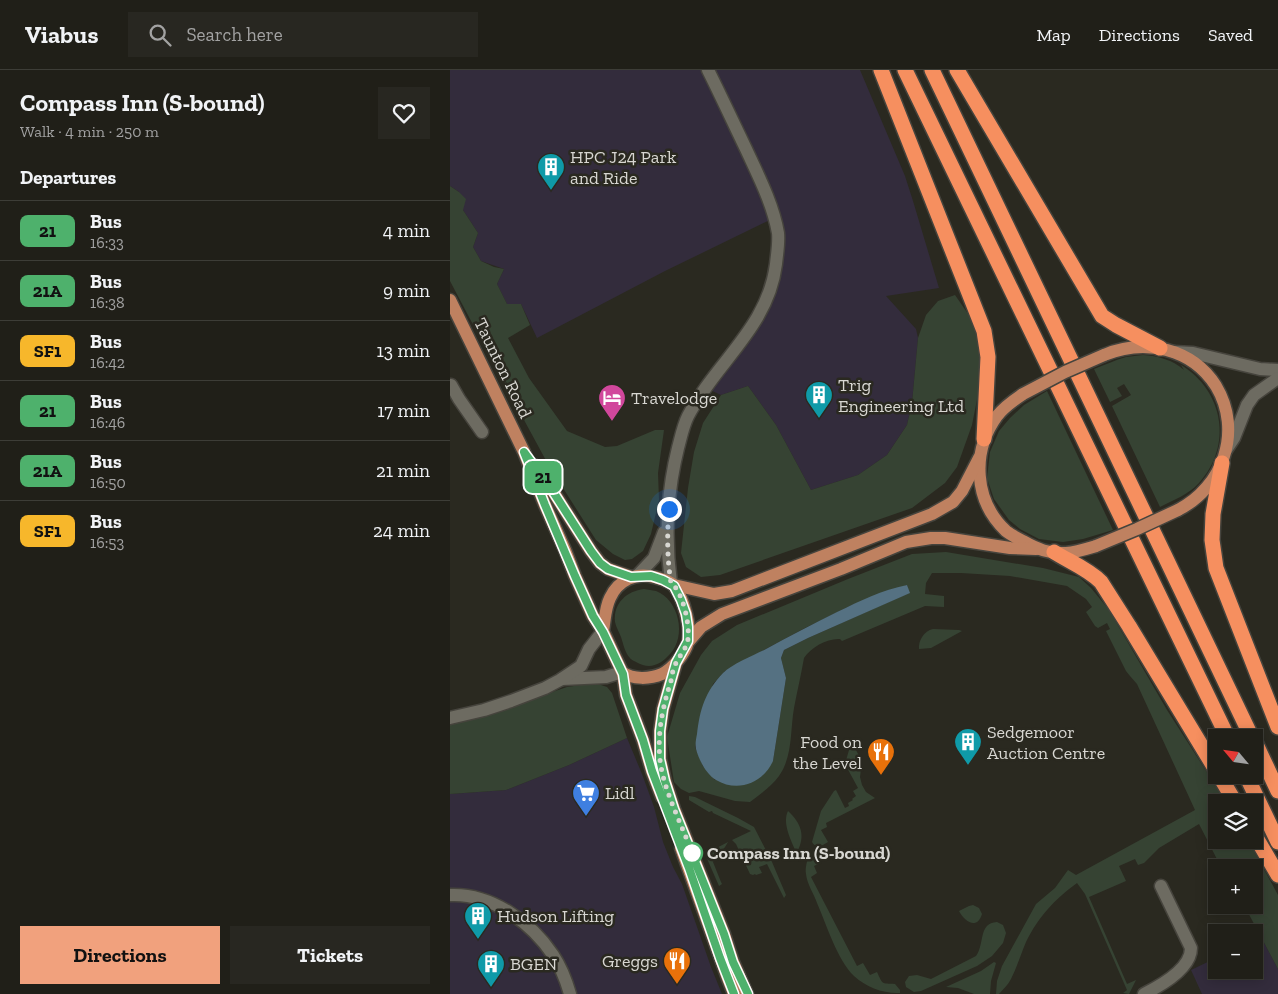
<!DOCTYPE html>
<html lang="en">
<head>
<meta charset="utf-8">
<style>
	body { margin:0; font-family:"Zilla Slab",serif; background:#282721; color:#f1f3f6; height:100vh; display:flex; flex-direction:column; font-size:19px; white-space:nowrap }
	* { box-sizing:border-box; margin:0 }
	p { font-size:16px; color:#a2a2a2 }
	.icon { flex:none; width:28px; height:28px; fill:none; stroke:currentColor; stroke-width:2; stroke-linecap:round; stroke-linejoin:round }
	.map { position:relative; flex:1; overflow:hidden }
	.details { display:flex; flex-direction:column; background:#201f18; width:450px }
	.details>* { flex:none }
	.badge { padding:0 10px; border-radius:8px; font-size:18px; line-height:32px }
	.needle { width:32px; rotate:299deg }
	.tools { position:absolute; left:758px; top:659px; display:grid; gap:10px }
	.tools a { display:grid; place-items:center; width:55px; height:55px; border-radius:0px; background:#201f18; box-shadow:0 2px 12px #0003,0 0 0 1px #3d3d37; font-size:25px }
	.you { position:absolute; width:25px; height:25px; margin:-12px; border:4px solid #fff; border-radius:50%; background:#1a73e8; box-shadow:0 0 0 8px #1a73e833 }
	.map>.badge { position:absolute; translate:-50% -50%; box-shadow:0 0 0 2px #fff }
	h2 { padding:0 20px; font-size:19px; line-height:45px }
	.round { display:grid; place-items:center; flex:none; width:52px; height:52px; border-radius:0px; background:#282721 }
	.head { display:flex; align-items:center; justify-content:space-between; height:85px; padding:0 20px }
	h1 { font-size:24px; font-weight:700; line-height:38px }
	.primary-button { display:flex; gap:10px; margin-top:auto; padding:10px 20px }
	.primary-button a { flex:1; height:58px; border-radius:0px; background:#f1a17d; color:#111; font-size:20px; font-weight:700; line-height:58px; text-align:center }
	.primary-button a+a { background:#282721; color:#f1f3f6 }
	ul { padding:0; list-style:none }
	li { display:flex; align-items:center; gap:15px; height:60px; padding:0 20px; border-top:1px solid #3d3d37 }
	li div { flex:1 }
	li b { display:block; font-size:19px }
	li em { font-style:normal }
	li .badge { min-width:55px; font-weight:700; text-align:center }
	header { display:flex; align-items:center; gap:30px; box-sizing:border-box; height:70px; padding:0 25px; background:#201f18; border-bottom:1px solid #3d3d37 }
	header strong { font-size:24px }
	nav { display:flex; gap:28px; margin-inline-start:auto; font-size:18px }
	.search { width:350px; height:45px; background:#282721; display:flex; align-items:center; gap:12px; box-sizing:border-box; padding:0 18px; border-radius:0px; color:#a2a2a2; font-size:19px }
	main { display:flex; flex:1; min-height:0 }
	.map>svg:first-child { display:block }
	.industrial { fill:#332c3c }
	.green { fill:#364333; fill-rule:evenodd }
	.water { fill:#557182 }
	.lines { fill:none; stroke-linecap:round; stroke-linejoin:round }
	.minor-casing { stroke:#46443d; stroke-width:15 }
	.major-casing { stroke:#46443d; stroke-width:15 }
	.highway-casing { stroke:#46443d; stroke-width:18 }
	.minor { stroke:#6d6b61; stroke-width:12 }
	.major { stroke:#bf8160; stroke-width:12 }
	.highway { stroke:#f68f5f; stroke-width:15 }
	.major-bridge-casing { stroke:#46443d; stroke-width:15; stroke-linecap:butt }
	.major-bridge { stroke:#bf8160; stroke-width:12 }
	.line-casing { stroke:#fff; stroke-width:11 }
	.line { stroke:#4eb16c; stroke-width:8 }
	.walk { stroke:#d8d7d2; stroke-width:5; stroke-dasharray:0 9 }
	.stop-dot { fill:#fff; stroke:#4eb16c; stroke-width:2.5 }
	.labels { text-anchor:middle; dominant-baseline:central; stroke-width:5; stroke-linejoin:round; paint-order:stroke }
	.poi-label { font-size:18px; fill:#d8d7d2; stroke:#2a2920; text-anchor:start }
	.street-label { font-size:18px; fill:#d8d7d2; stroke:#2a2920 }
	.stop-label { font-size:18px; font-weight:bold; fill:#d8d7d2; stroke:#2a2920; text-anchor:start }
</style>
</head>
<body>
<header>
<strong>Viabus</strong>
<div class="search"><svg class="icon" aria-label="search" viewBox="0 0 24 24"><circle cx="10" cy="10" r="6"/><path d="M15 15l6 6"/></svg>Search here</div>
<nav><a>Map</a><a>Directions</a><a>Saved</a></nav>
</header>
<main>
<section class="details">
<div class="head"><div><h1>Compass Inn (S-bound)</h1><p>Walk · 4 min · 250 m</p></div><a class="round"><svg class="icon" aria-label="heart" viewBox="0 0 24 24"><path d="M12 20l-8-8c-3-5 5-10 8-4 3-6 11-1 8 4z"/></svg></a></div>
<h2>Departures</h2>
<ul>
<li><span class="badge" style="background:#4eb16c;color:#111">21</span><div><b>Bus</b><p>16:33</p></div><em>4 min</em></li>
<li><span class="badge" style="background:#4eb16c;color:#111">21A</span><div><b>Bus</b><p>16:38</p></div><em>9 min</em></li>
<li><span class="badge" style="background:#f7b72b;color:#111">SF1</span><div><b>Bus</b><p>16:42</p></div><em>13 min</em></li>
<li><span class="badge" style="background:#4eb16c;color:#111">21</span><div><b>Bus</b><p>16:46</p></div><em>17 min</em></li>
<li><span class="badge" style="background:#4eb16c;color:#111">21A</span><div><b>Bus</b><p>16:50</p></div><em>21 min</em></li>
<li><span class="badge" style="background:#f7b72b;color:#111">SF1</span><div><b>Bus</b><p>16:53</p></div><em>24 min</em></li>
</ul>
<div class="primary-button"><a>Directions</a><a>Tickets</a></div>
</section>
<div class="map">
<svg width="828" height="924" viewBox="0 0 828 924">
	<rect width="100%" height="100%" fill="#2a2920"/>
	<g class="industrial">
		<path d="M0 0H410L455 106 463 131 489 218 436 226 466 259 468 268 462 333 457 355 437 385 408 405 361 420 326 355 298 316 271 325 256 318 321 220 324 148 215 201 87 268 71 234H57L47 214 54 199 31 191 23 177 28 163 13 140 9 122 0 116Z"/>
		<path d="M177 668 192 704 204 737 213 772 223 797 232 814 261 897 272 924H0V724L56 720 119 695Z"/>
		<path d="M811 867 828 899V924H752L741 900 766 888V900H804V870Z"/>
	</g>
	<g class="green">
		<path d="M0 116 9 122 16 129 13 140 28 163 23 177 31 191 44 197 54 199 47 214 57 234H71L80 255 58 268 79 308 117 361 155 377 167 376 205 360H214L208 403 209 430 201 464 193 481 182 489 175 490 163 484 146 470 99 396 49 304 0 211Z"/>
		<path d="M505 225 523 251 534 281 532 304 522 355 507 397 495 413 462 438 270 505 251 507 236 497 231 483 238 418 244 382 253 353 271 325 298 316 326 355 361 420 408 405 437 385 457 355 462 333 468 268 476 245 488 231Z"/>
		<path d="M693 285C708 286 723 290 734 300L731 295C774 321 783 376 749 413 738 425 723 430 710 437L662 336 681 325 674 314 667 318 672 326 660 332 644 299C655 295 665 290 676 287 682 286 687 286 693 285Z"/>
		<path d="M597 321 663 460 633 469 613 472 589 469 570 459 559 450 544 429 537 408 540 382 549 361 560 348 574 335Z"/>
		<path d="M496 482 593 498 629 507 641 518 659 540 717 640 776 732H766V770H798L828 825V899L794 835H804V798L771 797 749 754 709 778 694 793 688 795 685 789 669 796 676 811 639 827 677 914 686 910 679 924 673 923 677 920 635 824 627 813C604 830 589 846 576 872 571 884 567 897 561 909 558 915 553 919 549 924H546L547 911 552 896 586 834 605 818 618 800 626 805 745 740 687 614 680 606 676 601 656 561 660 559 657 553 648 558 645 556 636 542 642 537 636 529 617 516 560 506 511 503H482L476 513 475 524 494 526V537L475 536 392 571 390 569C378 568 361 577 354 588 351 605 347 622 344 638 340 661 343 686 329 706 321 717 310 724 300 732L285 731 249 721 239 723 231 719 224 712 217 667 230 623 251 585 262 571 287 555 398 509 462 484ZM457 515 459 523 358 568 334 580 331 588 336 608 323 691 265 710 253 696 245 677 263 614 275 601 355 558 402 535Z"/>
		<path d="M194 519C198 520 202 520 206 521 229 530 237 566 220 584 210 595 200 600 186 592 186 592 180 589 180 588 175 583 173 573 171 567 169 562 166 557 165 552 163 533 177 521 194 519Z"/>
		<path d="M483 559 509 560 512 561 481 578 469 579C468 571 474 561 483 559Z"/>
		<path d="M145 613 157 617 162 623 177 668 119 695 56 720 0 724V654L26 648 117 617Z"/>
		<path d="M401 673H402L412 691 410 707 412 715 416 722 425 728 376 753 377 757 371 760 378 772C372 776 366 779 362 772L371 741 384 721 386 720 395 738 399 736 398 733 403 730 402 729 406 726 403 721 408 718 395 694Z"/>
		<path d="M239 726 245 727 288 748 304 757 322 792 336 825 334 828 317 794 309 797 312 803 306 805 305 804 303 805 300 804 286 774 282 770 301 761 263 743 262 741 259 742 239 730Z"/>
		<path d="M338 741C351 753 356 766 347 782H346C341 770 332 753 338 741Z"/>
		<path d="M278 772C274 780 268 784 263 792L271 812 272 814 269 816 255 784Z"/>
		<path d="M362 784 365 785 370 793 364 796 367 803 361 807 407 896 413 893 420 905 427 902C433 915 431 913 445 914L450 920V923C434 924 416 917 404 906 387 889 377 856 367 833 364 824 357 814 356 804 355 798 357 791 359 785Z"/>
		<path d="M523 835 529 838 532 844C527 860 515 852 509 841L519 836Z"/>
		<path d="M547 852 553 855 556 863 553 873 542 886 527 896 471 921 464 922 456 917 455 912 459 906 467 905 481 909 526 886C535 874 528 853 547 852Z"/>
		<path d="M544 892 546 893 541 911 540 924H524L508 918 496 917 531 901Z"/>
	</g>
	<path class="water" d="M457 515 460 523 358 568 334 580 331 588 336 608 323 691C313 713 288 723 266 710 256 704 249 690 246 679 245 675 246 669 247 664 250 639 255 622 273 603 282 594 304 585 316 579 339 566 363 554 387 542 410 531 432 520 457 515Z"/>
	<g class="lines">
		<defs>
			<g id="minor">
				<path d="M724 282 743 283 810 299 828 300"/>
				<path d="M1 315 9 329 32 362"/>
				<path d="M776 380 784 368 797 335 804 325 828 308"/>
				<path d="M187 506 204 488 214 462"/>
				<path d="M221 513C215 469 217 422 228 378 231 367 233 356 238 346 266 292 318 258 326 194 327 184 329 173 328 163 323 134 308 105 296 79 283 52 271 26 258 0"/>
				<path d="M112 609 156 607 172 602"/>
				<path d="M0 648 34 640 61 631 95 618 110 610 131 596 139 579 153 561"/>
				<path d="M0 825C41 823 81 852 103 885 111 897 116 910 120 924"/>
				<path d="M694 924C710 916 741 899 741 878L711 816"/>
			</g>
			<g id="major">
				<path d="M0 230 74 382 95 435 115 480 125 506 143 546 153 561 172 602C183 610 200 609 212 604 223 598 235 584 238 572 242 558 233 528 225 517 221 511 211 509 204 507 186 502 168 510 160 528 155 538 155 550 153 561"/>
				<path d="M654 285C695 268 742 278 766 316 793 361 773 417 728 440"/>
				<path d="M573 324C564 330 554 337 547 346 521 382 524 431 556 461 561 465 567 468 573 471 587 479 599 484 616 483 627 482 636 479 646 476"/>
				<path d="M84 395 102 420 141 481 150 493 158 499 181 507"/>
				<path d="M224 515 264 524 282 521 482 444 503 432 512 421 529 388"/>
				<path d="M239 571 251 557 272 544 391 499 456 472 481 468H495L560 478 586 479"/>
				<path d="M226 593 213 639 210 661V689L215 711 224 739 274 864 283 892 297 924"/>
				<path d="M173 604 176 625 193 670 202 701 212 727"/>
				<path d="M231 778 277 906 284 924"/>
			</g>
			<g id="highway">
				<path d="M431 0 534 261 538 287 534 369"/>
				<path d="M455 0 778 668"/>
				<path d="M482 0 802 668"/>
				<path d="M507 0 652 246 666 255 710 278"/>
				<path d="M772 393 763 444 762 470 766 498 828 657"/>
				<path d="M604 482C620 492 638 499 651 512L679 556 766 700"/>
				<path d="M804 670 828 721"/>
				<path d="M769 705 785 732"/>
				<path d="M796 705 828 772"/>
				<path d="M804 764 828 805"/>
			</g>
		</defs>
		<use href="#minor" class="minor-casing"/>
		<use href="#major" class="major-casing"/>
		<use href="#highway" class="highway-casing"/>
		<use href="#minor" class="minor"/>
		<use href="#major" class="major"/>
		<use href="#highway" class="highway"/>
		<defs>
			<g id="major-bridge">
				<path d="M573 324 615 302 654 285"/>
				<path d="M646 476 687 459 728 440"/>
			</g>
		</defs>
		<use href="#major-bridge" class="major-bridge-casing"/>
		<use href="#major-bridge" class="major-bridge"/>
	</g>
	<g class="lines">
		<defs>
			<path id="line" d="M284 924 270 888 239 798 202 701 193 670 176 625 173 604 153 562 143 546 125 506 95 435 74 382 102 420 141 481 150 493 158 499 181 507 201 506 213 510 224 516 231 530 236 544 238 557V571L226 593 213 639 210 661V689L215 711 224 739 274 864 283 892 298 924"/>
		</defs>
		<use href="#line" class="line-casing"/>
		<use href="#line" class="line"/>
		<path class="walk" d="M219 439C217 464 217 488 221 513 233 521 240 556 238 569 237 578 230 585 226 593 223 598 222 605 221 611 213 636 207 663 210 690 214 722 231 752 242 783"/>
	</g>
	<defs>
		<symbol id="building-pin" viewBox="-11 -11 22 30"><path d="M0 17L-7.5 6A9.5 9.5 0 1 1 7.5 6Z" fill="#0f9aa8" stroke="#2a2920"/><path d="M-4-6H4V6H1V3H-1V6H-4ZM-2.5-4.3h1.7v1.8h-1.7ZM.8-4.3h1.7v1.8H.8ZM-2.5-1h1.7V.8h-1.7ZM.8-1h1.7V.8H.8Z" fill="#fff"/></symbol>
		<symbol id="hotel-pin" viewBox="-11 -11 22 30"><path d="M0 17L-7.5 6A9.5 9.5 0 1 1 7.5 6Z" fill="#d1479c" stroke="#2a2920"/><path d="M-6-4.5h1.5V1H6V5H4.5V3h-9V5H-6ZM-4 0a1.8 1.8 0 1 1 3.6 0ZM.5 0V-2.5h3Q6-2.5 6 0Z" fill="#fff"/></symbol>
		<symbol id="restaurant-pin" viewBox="-11 -11 22 30"><path d="M0 17L-7.5 6A9.5 9.5 0 1 1 7.5 6Z" fill="#e8710a" stroke="#2a2920"/><path d="M-5-6h1v4h1v-4h1v4h1v-4h1v5L-1.5 .5V6h-2V.5L-5-1ZM5-6V6H3V1.5H1.5Q1.5-4 5-6Z" fill="#fff"/></symbol>
		<symbol id="supermarket-pin" viewBox="-11 -11 22 30"><path d="M0 17L-7.5 6A9.5 9.5 0 1 1 7.5 6Z" fill="#3f7fe0" stroke="#2a2920"/><path d="M-6-5.5h2.5l.6 2H6L4.5 2H-2.5L-4.4-4H-6ZM-1.5 3.2a1.3 1.3 0 1 0 .1 0ZM3 3.2a1.3 1.3 0 1 0 .1 0Z" fill="#fff"/></symbol>
	</defs>
	<g fill-rule="evenodd">
		<use href="#building-pin" x="85" y="81" width="32" height="43"/>
		<use href="#building-pin" x="353" y="309" width="32" height="43"/>
		<use href="#hotel-pin" x="146" y="312" width="32" height="43"/>
		<use href="#building-pin" x="502" y="656" width="32" height="43"/>
		<use href="#restaurant-pin" x="415" y="666" width="32" height="43"/>
		<use href="#supermarket-pin" x="120" y="707" width="32" height="43"/>
		<use href="#building-pin" x="12" y="830" width="32" height="43"/>
		<use href="#restaurant-pin" x="211" y="875" width="32" height="43"/>
		<use href="#building-pin" x="25" y="878" width="32" height="43"/>
	</g>
	<circle class="stop-dot" cx="242" cy="783" r="10"/>
	<g class="labels">
		<g class="poi-label">
			<text x="120" y="87">HPC J24 Park<tspan x="120" dy="21">and Ride</tspan></text>
			<text x="388" y="315">Trig<tspan x="388" dy="21">Engineering Ltd</tspan></text>
			<text x="181" y="328">Travelodge</text>
			<text x="537" y="662">Sedgemoor<tspan x="537" dy="21">Auction Centre</tspan></text>
			<text x="412" y="672" text-anchor="end">Food on<tspan x="412" dy="21">the Level</tspan></text>
			<text x="155" y="723">Lidl</text>
			<text x="47" y="846">Hudson Lifting</text>
			<text x="208" y="891" text-anchor="end">Greggs</text>
			<text x="60" y="894">BGEN</text>
		</g>
		<g class="street-label">
			<text transform="translate(53 298) rotate(64)">Taunton Road</text>
		</g>
		<g class="stop-label">
			<text x="257" y="783">Compass Inn (S-bound)</text>
		</g>
	</g>
</svg>
<div class="tools">
<a><svg class="needle" viewBox="-14 -14 28 28"><path d="M0-13l5 13h-10z" fill="#e53935"/><path d="M0 13l5-13h-10z" fill="#a2a2a2"/></svg></a>
<a><svg class="icon" aria-label="layers" viewBox="0 0 24 24"><path d="M12 4l9 5-9 5-9-5zM3 14l9 5 9-5"/></svg></a>
<a>+</a>
<a>−</a>
</div>
<div class="you" style="left:219px;top:439px"></div>
<b class="badge" style="left:93px;top:407px;background:#4eb16c;color:#111">21</b>
</div>
</main>
</body>
</html>
